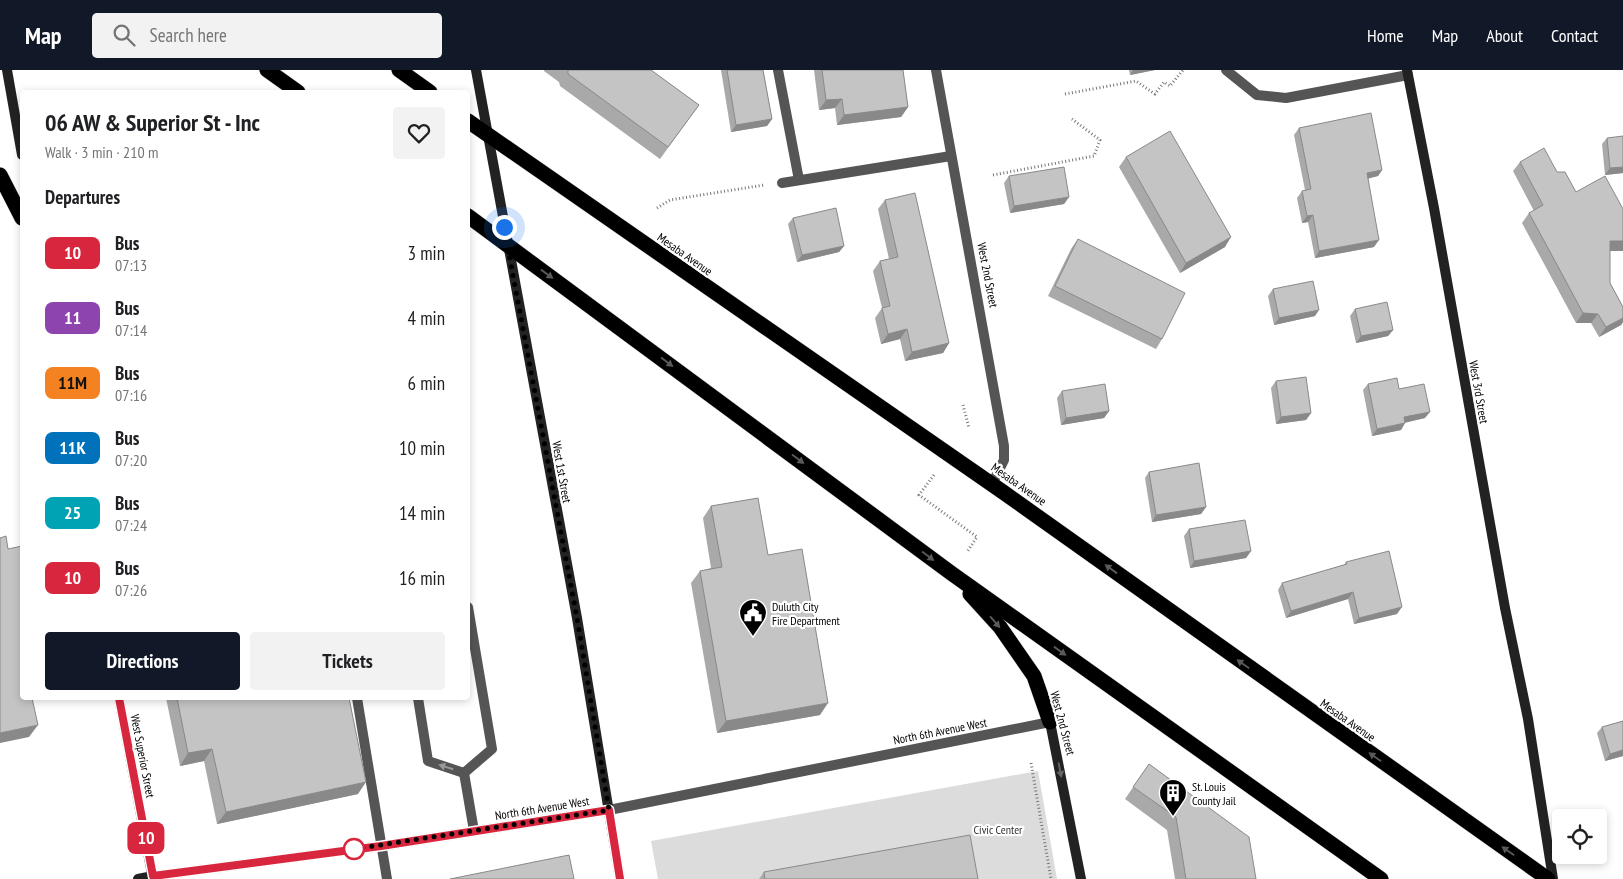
<!DOCTYPE html>
<html lang="en">
<head>
<meta charset="utf-8">
<style>
	body { margin:0; font-family:"PT Sans Narrow",sans-serif; background:#f2f2f2; color:#202124; height:100vh; display:flex; flex-direction:column; font-size:19px; white-space:nowrap }
	* { box-sizing:border-box; margin:0 }
	p { font-size:16px; color:#757577 }
	.icon { flex:none; width:28px; height:28px; fill:none; stroke:currentColor; stroke-width:2; stroke-linecap:round; stroke-linejoin:round }
	.map { position:relative; flex:1; overflow:hidden }
	.details { position:absolute; left:20px; top:20px; width:450px; height:610px; display:flex; flex-direction:column; background:#fff; border-radius:5px; box-shadow:0 2px 8px #0003 }
	.details>* { flex:none }
	.badge { padding:0 10px; border-radius:8px; font-size:18px; line-height:32px }
	.buttons { position:absolute; left:1552px; top:739px; display:grid; gap:10px }
	.buttons a { display:grid; place-items:center; width:55px; height:55px; border-radius:5px; background:#fff; box-shadow:0 2px 8px #0003; font-size:25px }
	.you { position:absolute; width:25px; height:25px; margin:-12px; border:4px solid #fff; border-radius:50%; background:#1a73e8; box-shadow:0 0 0 8px #1a73e833 }
	.map>.badge { position:absolute; translate:-50% -50%; box-shadow:0 0 0 2px #fff }
	h2 { padding:0 25px; font-size:19px; line-height:45px }
	.round { display:grid; place-items:center; flex:none; width:52px; height:52px; border-radius:5px; background:#f2f2f2 }
	.head { display:flex; align-items:center; justify-content:space-between; height:85px; padding:0 25px }
	h1 { font-size:24px; font-weight:800; line-height:38px }
	.primary-button { display:flex; gap:10px; margin-top:auto; padding:10px 25px }
	.primary-button a { flex:1; height:58px; border-radius:5px; background:#111827; color:#fff; font-size:20px; font-weight:800; line-height:58px; text-align:center }
	.primary-button a+a { background:#f2f2f2; color:#202124 }
	ul { padding:0; list-style:none }
	li { display:flex; align-items:center; gap:15px; height:65px; padding:0 25px }
	li div { flex:1 }
	li b { display:block; font-size:19px }
	li em { font-style:normal }
	li .badge { min-width:55px; font-weight:700; text-align:center }
	header { display:flex; align-items:center; gap:30px; box-sizing:border-box; height:70px; padding:0 25px; background:#111827; color:#fff }
	header strong { font-size:24px }
	nav { display:flex; gap:28px; margin-inline-start:auto; font-size:18px }
	.search { width:350px; height:45px; background:#f2f2f2; display:flex; align-items:center; gap:12px; box-sizing:border-box; padding:0 18px; border-radius:5px; color:#757577; font-size:19px }
	.map>svg:first-child { display:block }
	.green { fill:#dcdcdc }
	.lines { fill:none; stroke-linecap:round; stroke-linejoin:round }
	.highway-casing { stroke:#dbdbdb; stroke-width:16 }
	.path { stroke:#777; stroke-width:3; stroke-dasharray:1 2.5; stroke-linecap:butt }
	.lane { stroke:#555; stroke-width:10 }
	.street { stroke:#555; stroke-width:10 }
	.secondary { stroke:#222; stroke-width:10 }
	.highway { stroke:#000; stroke-width:15 }
	.wall { fill:#a9a9a9 }
	.shaded-wall { fill:#898989 }
	.building { fill:#c4c4c4; stroke:#898989 }
	.oneway { fill:#595959 }
	.oneway2 { fill:#999 }
	.oneway3 { fill:#646464 }
	.line-casing { stroke:#fff; stroke-width:11 }
	.line { stroke:#d7263d; stroke-width:8 }
	.walk { stroke:#000; stroke-width:5; stroke-dasharray:0 9 }
	.stop-dot { fill:#fff; stroke:#d7263d; stroke-width:2.5 }
	.labels { text-anchor:middle; dominant-baseline:central; stroke-width:4.5; stroke-linejoin:round; paint-order:stroke }
	.street-label { font-size:12px; fill:#000; stroke:#fff }
	.poi-label { font-size:12px; fill:#000; stroke:#fff; text-anchor:start }
	.park-label { font-size:12px; fill:#333; stroke:#fff }
</style>
</head>
<body>
<header>
<strong>Map</strong>
<div class="search"><svg class="icon" aria-label="search" viewBox="0 0 24 24"><circle cx="10" cy="10" r="6"/><path d="M15 15l6 6"/></svg>Search here</div>
<nav><a>Home</a><a>Map</a><a>About</a><a>Contact</a></nav>
</header>
<div class="map">
<svg width="1623" height="809" viewBox="0 0 1623 809">
	<rect width="100%" height="100%" fill="#fff"/>
	<path class="green" d="M1038 701 1057 809H658L651 771Z"/>
	<g class="lines">
		<defs>
			<g id="highway">
				<path d="M267 0 298 22"/>
				<path d="M399 0 430 22"/>
				<path d="M468 51 1003 422 1548 809"/>
				<path d="M0 105 22 148"/>
				<path d="M468 146 951 503 1381 809"/>
				<path d="M970 524 1000 557 1034 606 1050 652"/>
			</g>
		</defs>
		<use href="#highway" class="highway-casing"/>
		<g class="path">
			<path d="M1065 24 1136 11 1155 24 1164 12 1170 16 1183 0"/>
			<path d="M993 105 1094 86 1100 70 1072 49"/>
			<path d="M657 138 670 130 764 115"/>
			<path d="M963 335 969 358"/>
			<path d="M934 405 919 425 977 467 967 482"/>
			<path d="M1031 693 1051 809"/>
		</g>
		<g class="lane">
			<path d="M778 0 799 110"/>
			<path d="M1226 0 1257 25 1286 28 1408 5"/>
			<path d="M357 628 387 809"/>
			<path d="M418 628 428 691 464 703"/>
			<path d="M464 703 492 679 468 537"/>
			<path d="M464 703 474 761"/>
		</g>
		<g class="street">
			<path d="M936 0 1004 376V390L992 414"/>
			<path d="M782 113 951 86"/>
			<path d="M153 806 381 776 609 740 1050 652"/>
		</g>
		<g class="secondary">
			<path d="M7 0 22 85"/>
			<path d="M476 0 577 548 620 809"/>
			<path d="M1407 0 1434 138 1505 538 1528 649 1553 809"/>
			<path d="M119 628 153 809"/>
			<path d="M1050 652 1081 809"/>
			<path d="M138 809 153 806"/>
		</g>
		<use href="#highway" class="highway"/>
	</g>
	<g class="wall">
		<path d="M544 0H651L699 35 660 89 560 16 559 12 544 1Z"/>
		<path d="M721 0H763L772 49 767 56 731 62Z"/>
		<path d="M814 0H903L908 37 901 47 837 55 835 38 819 40Z"/>
		<path d="M1129 0H1155L1130 5Z"/>
		<path d="M1299 58 1382 100 1378 106 1368 108 1374 177 1315 188 1308 152 1302 153 1297 128 1302 121 1305 120 1294 65Z"/>
		<path d="M1607 68 1623 103 1605 105 1602 74Z"/>
		<path d="M1126 87 1225 177 1180 203 1119 97Z"/>
		<path d="M1520 92 1557 102 1610 181V213L1623 237V252L1621 255 1599 267 1591 253H1576L1522 153 1529 143 1534 141 1513 101Z"/>
		<path d="M1009 106 1069 127 1064 134 1010 143 1004 113Z"/>
		<path d="M885 130 949 273 943 283 905 291 900 269 881 274 875 248 882 238 873 201 880 191 889 189 878 139Z"/>
		<path d="M793 148 844 176 839 182 797 192 788 154Z"/>
		<path d="M1078 169 1162 269 1156 279 1048 226 1071 179Z"/>
		<path d="M1273 219 1315 246 1274 255 1268 226Z"/>
		<path d="M1355 239 1393 260 1388 266 1356 273 1350 246Z"/>
		<path d="M1276 311 1311 343 1306 350 1276 354 1271 318Z"/>
		<path d="M1368 314 1425 348 1405 352 1401 360 1372 366 1363 320Z"/>
		<path d="M1062 321 1109 341 1104 348 1061 355 1057 328Z"/>
		<path d="M1149 402 1206 437 1201 444 1152 452 1145 408Z"/>
		<path d="M711 436 768 485 820 645 717 663 691 513 700 501 711 498 703 448Z"/>
		<path d="M1189 459 1251 481 1246 488 1190 498 1184 466Z"/>
		<path d="M1346 492 1397 544 1354 554 1348 529 1286 548 1278 520 1282 513 1344 495Z"/>
		<path d="M166 628H349L358 724 217 754 204 691 180 696Z"/>
		<path d="M1623 651V686L1605 691 1597 663 1602 657Z"/>
		<path d="M1149 694 1256 809H1175L1167 760 1125 729Z"/>
		<path d="M764 802 978 809H759Z"/>
	</g>
	<g class="shaded-wall">
		<path d="M1133 0H1155L1130 5Z"/>
		<path d="M842 29 835 38 819 40 826 30Z"/>
		<path d="M908 37 901 47 837 55 844 45Z"/>
		<path d="M772 49 767 56 731 62 736 55Z"/>
		<path d="M1623 97V103L1605 105 1610 98Z"/>
		<path d="M1382 100 1378 106 1363 110 1367 103Z"/>
		<path d="M1069 127 1064 134 1010 143 1014 136Z"/>
		<path d="M1313 145 1308 152 1302 153 1307 146Z"/>
		<path d="M1231 167 1225 177 1180 203 1186 193Z"/>
		<path d="M1379 170 1374 177 1315 188 1319 181Z"/>
		<path d="M1610 171H1623V181H1604Z"/>
		<path d="M844 176 839 182 797 192 802 185Z"/>
		<path d="M1319 240 1315 246 1274 255 1279 248Z"/>
		<path d="M1583 243 1598 244 1591 253H1576Z"/>
		<path d="M1623 248V252L1621 255 1599 267 1606 257Z"/>
		<path d="M907 259 900 269 881 274 888 264Z"/>
		<path d="M1393 260 1388 266 1356 273 1361 266Z"/>
		<path d="M949 273 943 283 905 291 912 282Z"/>
		<path d="M1109 341 1104 348 1061 355 1066 348Z"/>
		<path d="M1430 342 1425 348 1400 354 1404 347Z"/>
		<path d="M1311 343 1306 350 1276 354 1281 347Z"/>
		<path d="M1405 353 1401 360 1372 366 1377 359Z"/>
		<path d="M1206 437 1201 444 1152 452 1156 445Z"/>
		<path d="M1251 481 1246 488 1190 498 1194 491Z"/>
		<path d="M1353 522 1348 529 1286 548 1291 541Z"/>
		<path d="M1402 537 1397 544 1354 554 1359 548Z"/>
		<path d="M828 633 820 645 717 663 726 651Z"/>
		<path d="M38 655 29 667 0 673V663Z"/>
		<path d="M212 679 204 691 180 696 188 683Z"/>
		<path d="M1623 680V686L1605 691 1610 684Z"/>
		<path d="M366 712 358 724 217 754 226 742Z"/>
	</g>
	<g class="building">
		<path d="M568 0H651L699 35 668 77 568 4Z"/>
		<path d="M727 0H763L772 49 736 55Z"/>
		<path d="M822 0H903L908 37 844 45 842 29 826 30Z"/>
		<path d="M1371 43 1382 100 1367 103 1379 170 1319 181 1313 145 1307 146 1302 121 1311 119 1299 58Z"/>
		<path d="M1170 61 1231 167 1186 193 1126 87Z"/>
		<path d="M1623 66V97L1610 98 1607 68Z"/>
		<path d="M1544 78 1557 102H1565L1576 122 1605 106 1623 139V171H1610V213L1623 237V248L1606 257 1598 244 1583 243 1529 143 1543 135 1520 92Z"/>
		<path d="M1064 97 1069 127 1014 136 1009 106Z"/>
		<path d="M915 123 949 273 912 282 907 259 888 264 882 238 890 236 880 191 898 187 885 130Z"/>
		<path d="M836 138 844 176 802 185 793 148Z"/>
		<path d="M1078 169 1185 223 1162 269 1055 216Z"/>
		<path d="M1313 211 1319 240 1279 248 1273 219Z"/>
		<path d="M1387 232 1393 260 1361 266 1355 239Z"/>
		<path d="M1306 307 1311 343 1281 347 1276 311Z"/>
		<path d="M1397 308 1399 319 1424 314 1430 342 1404 347 1405 353 1377 359 1368 314Z"/>
		<path d="M1105 314 1109 341 1066 348 1062 321Z"/>
		<path d="M1199 393 1206 437 1156 445 1149 402Z"/>
		<path d="M758 428 768 485 802 479 828 633 726 651 700 501 722 497 711 436Z"/>
		<path d="M1245 450 1251 481 1194 491 1189 459Z"/>
		<path d="M6 466 8 479 22 476V628H32L38 655 0 663V468Z"/>
		<path d="M1389 481 1402 537 1359 548 1353 522 1291 541 1282 513 1347 494 1346 492Z"/>
		<path d="M177 628H349L366 712 226 742 212 679 188 683Z"/>
		<path d="M1623 651V680L1610 684 1602 657Z"/>
		<path d="M1149 694 1249 767 1256 809H1186L1176 747 1133 717Z"/>
		<path d="M970 765 978 809H765L764 802Z"/>
		<path d="M569 785 574 809H450Z"/>
	</g>
	<defs><path id="oneway-solid" d="M-6-.8H1V-3.2L6.5 0L1 3.2V.8H-6Z" transform="scale(1.25)"/></defs>
	<g class="oneway">
		<use href="#oneway-solid" transform="translate(547 204) rotate(36)"/>
		<use href="#oneway-solid" transform="translate(667 292) rotate(37)"/>
		<use href="#oneway-solid" transform="translate(798 389) rotate(37)"/>
		<use href="#oneway-solid" transform="translate(928 486) rotate(37)"/>
		<use href="#oneway-solid" transform="translate(1111 499) rotate(-144)"/>
		<use href="#oneway-solid" transform="translate(995 552) rotate(49)"/>
		<use href="#oneway-solid" transform="translate(1060 581) rotate(36)"/>
		<use href="#oneway-solid" transform="translate(1243 594) rotate(-145)"/>
		<use href="#oneway-solid" transform="translate(1375 687) rotate(-145)"/>
		<use href="#oneway-solid" transform="translate(1508 781) rotate(-145)"/>
	</g>
	<use class="oneway2" href="#oneway-solid" transform="translate(446 697) rotate(-163)"/>
	<use class="oneway3" href="#oneway-solid" transform="translate(1060 700) rotate(79)"/>
	<g class="lines">
		<defs>
			<path id="line" d="M119 628 153 806 381 776 609 740 620 809"/>
		</defs>
		<use href="#line" class="line-casing"/>
		<use href="#line" class="line"/>
		<path class="walk" d="M354 779 609 740 577 548 504 157"/>
	</g>
	<defs>
		<symbol id="civic-pin" viewBox="-11 -11 22 30"><path d="M0 17L-7.5 6A9.5 9.5 0 1 1 7.5 6Z" fill="#000" stroke="#fff"/><path d="M-.6-6.5H3V-4.5H.6V-3L4-1V1h2V6H-6V1h2V-1L-.6-3ZM-1.2 2.5V6h2.4V2.5Z" fill="#fff"/></symbol>
		<symbol id="building-pin" viewBox="-11 -11 22 30"><path d="M0 17L-7.5 6A9.5 9.5 0 1 1 7.5 6Z" fill="#000" stroke="#fff"/><path d="M-4-6H4V6H1V3H-1V6H-4ZM-2.5-4.3h1.7v1.8h-1.7ZM.8-4.3h1.7v1.8H.8ZM-2.5-1h1.7V.8h-1.7ZM.8-1h1.7V.8H.8Z" fill="#fff"/></symbol>
	</defs>
	<g fill-rule="evenodd">
		<use href="#civic-pin" x="737" y="527" width="32" height="43"/>
		<use href="#building-pin" x="1157" y="707" width="32" height="43"/>
	</g>
	<circle class="stop-dot" cx="354" cy="779" r="10"/>
	<g class="labels">
		<g class="street-label">
			<text transform="translate(685 184) rotate(35)">Mesaba Avenue</text>
			<text transform="translate(988 205) rotate(79)">West 2nd Street</text>
			<text transform="translate(1479 322) rotate(80)">West 3rd Street</text>
			<text transform="translate(562 402) rotate(80)">West 1st Street</text>
			<text transform="translate(1019 414) rotate(35)">Mesaba Avenue</text>
			<text transform="translate(1348 650) rotate(35)">Mesaba Avenue</text>
			<text transform="translate(1063 653) rotate(75)">West 2nd Street</text>
			<text transform="translate(940 661) rotate(-11)">North 6th Avenue West</text>
			<text transform="translate(143 686) rotate(79)">West Superior Street</text>
			<text transform="translate(542 738) rotate(-9)">North 6th Avenue West</text>
		</g>
		<g class="poi-label">
			<text x="772" y="536">Duluth City<tspan x="772" dy="14">Fire Department</tspan></text>
			<text x="1192" y="716">St. Louis<tspan x="1192" dy="14">County Jail</tspan></text>
		</g>
		<g class="park-label">
			<text x="998" y="759">Civic Center</text>
		</g>
	</g>
</svg>
<div class="buttons">
<a><svg class="icon" aria-label="locate" viewBox="0 0 24 24"><circle cx="12" cy="12" r="6"/><path d="M12 2v4M12 18v4M2 12h4M18 12h4"/></svg></a>
</div>
<div class="you" style="left:504px;top:157px"></div>
<b class="badge" style="left:146px;top:768px;background:#d7263d;color:#fff">10</b>
<section class="details">
<div class="head"><div><h1>06 AW &amp; Superior St - Inc</h1><p>Walk · 3 min · 210 m</p></div><a class="round"><svg class="icon" aria-label="heart" viewBox="0 0 24 24"><path d="M12 20l-8-8c-3-5 5-10 8-4 3-6 11-1 8 4z"/></svg></a></div>
<h2>Departures</h2>
<ul>
<li><span class="badge" style="background:#d7263d;color:#fff">10</span><div><b>Bus</b><p>07:13</p></div><em>3 min</em></li>
<li><span class="badge" style="background:#8e44ad;color:#fff">11</span><div><b>Bus</b><p>07:14</p></div><em>4 min</em></li>
<li><span class="badge" style="background:#f58220;color:#111">11M</span><div><b>Bus</b><p>07:16</p></div><em>6 min</em></li>
<li><span class="badge" style="background:#0072bc;color:#fff">11K</span><div><b>Bus</b><p>07:20</p></div><em>10 min</em></li>
<li><span class="badge" style="background:#00a3b4;color:#fff">25</span><div><b>Bus</b><p>07:24</p></div><em>14 min</em></li>
<li><span class="badge" style="background:#d7263d;color:#fff">10</span><div><b>Bus</b><p>07:26</p></div><em>16 min</em></li>
</ul>
<div class="primary-button"><a>Directions</a><a>Tickets</a></div>
</section>
</div>
</body>
</html>
